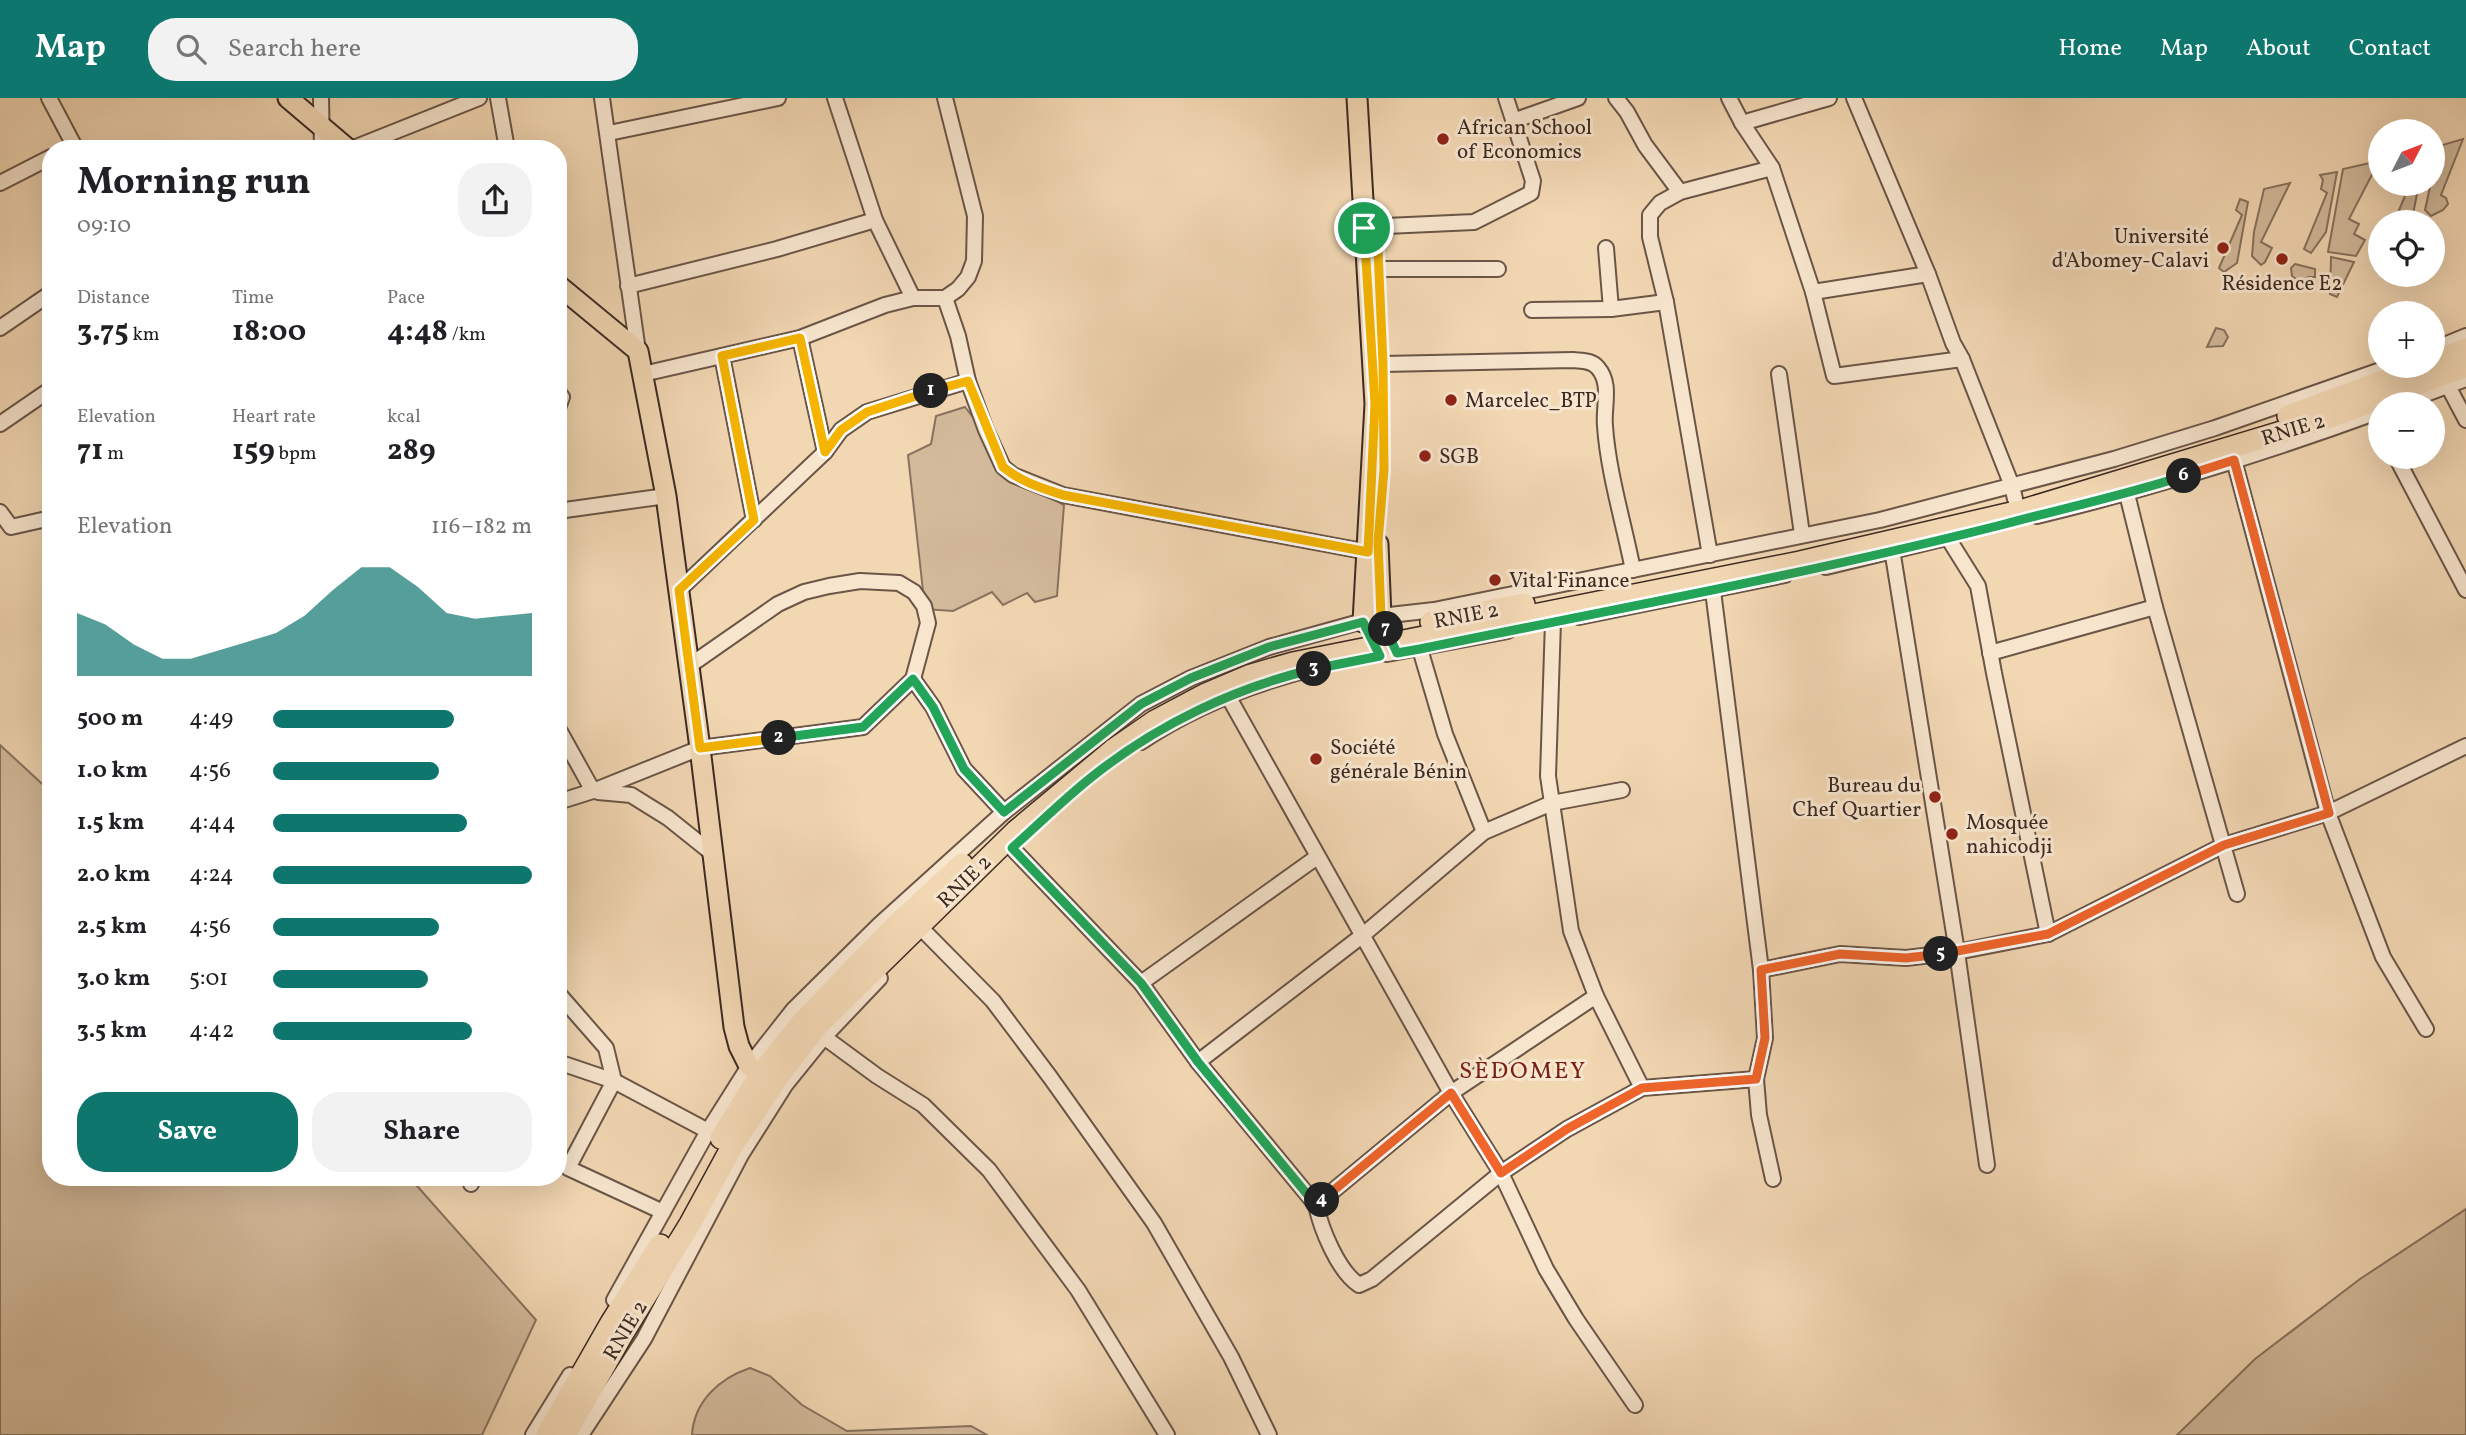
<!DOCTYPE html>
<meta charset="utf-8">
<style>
body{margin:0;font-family:Vollkorn,serif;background:#f2f2f2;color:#202124;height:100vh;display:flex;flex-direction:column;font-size:26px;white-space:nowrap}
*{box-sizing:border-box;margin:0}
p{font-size:23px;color:#757577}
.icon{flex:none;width:38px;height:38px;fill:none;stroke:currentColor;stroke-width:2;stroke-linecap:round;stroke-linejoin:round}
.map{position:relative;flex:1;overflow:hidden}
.side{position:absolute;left:42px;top:42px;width:525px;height:1046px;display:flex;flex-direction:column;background:#fff;border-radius:28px;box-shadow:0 7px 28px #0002}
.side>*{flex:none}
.needle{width:46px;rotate:48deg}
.controls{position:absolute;left:2368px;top:21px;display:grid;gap:14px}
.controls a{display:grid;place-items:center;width:77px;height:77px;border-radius:50%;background:#fff;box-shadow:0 7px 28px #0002;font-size:35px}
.pin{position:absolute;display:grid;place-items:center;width:60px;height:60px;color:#fff;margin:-30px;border:4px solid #fff;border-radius:50%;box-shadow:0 2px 7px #0007}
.km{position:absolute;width:35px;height:35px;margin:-18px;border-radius:50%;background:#222;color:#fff;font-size:19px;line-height:35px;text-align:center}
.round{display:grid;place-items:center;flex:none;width:74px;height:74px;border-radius:28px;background:#f2f2f2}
.head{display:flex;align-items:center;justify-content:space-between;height:119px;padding:0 35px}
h1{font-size:38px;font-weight:700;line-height:52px}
.metrics{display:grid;grid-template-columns:repeat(3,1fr);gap:10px;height:119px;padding:7px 35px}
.metrics div{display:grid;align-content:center}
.metrics b{font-size:30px;font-weight:700}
.metrics small{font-size:19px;font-weight:400}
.metrics p{font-size:19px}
.chart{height:196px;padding:14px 35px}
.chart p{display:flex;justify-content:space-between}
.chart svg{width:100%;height:126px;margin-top:7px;fill:#0f766e;opacity:.7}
.primary-button{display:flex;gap:14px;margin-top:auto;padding:14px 35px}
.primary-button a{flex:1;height:80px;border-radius:28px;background:#0f766e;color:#fff;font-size:28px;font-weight:700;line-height:80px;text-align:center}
.primary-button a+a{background:#f2f2f2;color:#202124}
ul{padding:0 35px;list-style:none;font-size:23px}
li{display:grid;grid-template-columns:112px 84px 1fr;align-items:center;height:52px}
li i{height:18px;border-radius:9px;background:#0f766e}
header{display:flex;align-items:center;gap:42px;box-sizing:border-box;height:98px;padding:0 35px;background:#0f766e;color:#fff}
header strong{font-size:33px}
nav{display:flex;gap:38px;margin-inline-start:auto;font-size:24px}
.search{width:490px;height:63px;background:#f2f2f2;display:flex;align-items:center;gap:18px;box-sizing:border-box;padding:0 24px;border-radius:28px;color:#757577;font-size:26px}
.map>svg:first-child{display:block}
.green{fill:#d3ba9b;stroke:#88725f;stroke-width:2}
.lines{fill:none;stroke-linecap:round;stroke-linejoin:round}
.minor-casing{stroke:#6a5547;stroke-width:18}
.major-casing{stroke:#3c2a23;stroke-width:23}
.highway-casing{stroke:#3c2a23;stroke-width:24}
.minor{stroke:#f7e5ce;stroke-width:14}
.major{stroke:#f2d7b3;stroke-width:19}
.highway{stroke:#f2d7b3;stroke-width:21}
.split-1-casing{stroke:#fff;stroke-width:14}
.split-2-casing{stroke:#fff;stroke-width:14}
.split-3-casing{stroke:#fff;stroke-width:14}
.split-4-casing{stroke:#fff;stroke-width:14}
.split-5-casing{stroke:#fff;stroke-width:14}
.split-6-casing{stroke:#fff;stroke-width:14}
.split-7-casing{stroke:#fff;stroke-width:14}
.split-8-casing{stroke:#fff;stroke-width:14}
.split-1{stroke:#f5b400;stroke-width:9}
.split-2{stroke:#f5b400;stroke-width:9}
.split-3{stroke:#22a559;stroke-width:9}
.split-4{stroke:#22a559;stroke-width:9}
.split-5{stroke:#f0652b;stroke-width:9}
.split-6{stroke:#f0652b;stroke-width:9}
.split-7{stroke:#22a559;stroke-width:9}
.split-8{stroke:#f5b400;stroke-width:9}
.poi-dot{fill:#8f2418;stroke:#f7e5ce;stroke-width:2.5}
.labels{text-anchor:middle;stroke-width:6;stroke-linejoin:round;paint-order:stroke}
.poi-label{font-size:21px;fill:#3c2a23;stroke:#f7e5ce;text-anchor:start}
.street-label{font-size:21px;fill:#3c2a23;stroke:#f7e5ce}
.quarter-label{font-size:24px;letter-spacing:2px;fill:#7a1f14;stroke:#f7e5ce}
</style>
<header>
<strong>Map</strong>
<div class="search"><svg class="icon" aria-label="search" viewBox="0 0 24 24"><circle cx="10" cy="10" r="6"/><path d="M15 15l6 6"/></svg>Search here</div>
<nav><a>Home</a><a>Map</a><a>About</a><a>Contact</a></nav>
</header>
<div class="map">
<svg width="2466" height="1337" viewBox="0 0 2466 1337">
<rect width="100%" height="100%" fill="#f2d7b3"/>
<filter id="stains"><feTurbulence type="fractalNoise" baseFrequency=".00286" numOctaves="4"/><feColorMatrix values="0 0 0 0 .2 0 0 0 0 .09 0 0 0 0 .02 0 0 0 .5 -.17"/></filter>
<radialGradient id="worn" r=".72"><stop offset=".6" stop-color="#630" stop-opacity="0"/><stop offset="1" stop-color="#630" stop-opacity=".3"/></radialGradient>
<!-- green -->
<g class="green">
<polygon points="2463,41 2441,97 2446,100 2448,106 2443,112 2431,118 2425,112 2439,48"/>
<polygon points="2379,63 2349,121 2359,126 2354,136 2365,142 2356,158 2328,154 2343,71"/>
<polygon points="2337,74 2326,134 2311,155 2304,151 2327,95 2321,91 2323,82 2320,77"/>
<polygon points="2290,85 2261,144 2272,150 2265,164 2261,167 2252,158 2254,134 2264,91"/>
<polygon points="2410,86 2419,86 2413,116 2406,124 2394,124"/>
<polygon points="2240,101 2248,104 2237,165 2224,174 2219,170 2242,117 2236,112"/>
<polygon points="2331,159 2354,164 2337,199 2330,196"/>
<polygon points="2295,166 2315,171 2315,179 2308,179 2303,186 2292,178 2291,170"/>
<polygon points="2216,230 2224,232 2228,239 2223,248 2207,249"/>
<polygon points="965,309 982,331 1002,373 1064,407 1057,498 1035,504 1027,495 1003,507 992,494 953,513 925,511 908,357 931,346 936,318"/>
<polygon points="0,647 51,694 51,1080 410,1080 536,1222 482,1337 0,1337"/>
<polygon points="2466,1111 2466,1337 2177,1337 2255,1261 2360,1181"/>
<path d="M750 1270 770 1278 802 1307 847 1333 971 1328 987 1337H692C694 1303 720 1280 750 1270Z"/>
</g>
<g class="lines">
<defs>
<g id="minor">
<polyline points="49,0 76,51"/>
<polyline points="321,0 322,51"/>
<polyline points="498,0 507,51"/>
<polyline points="602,0 638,253"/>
<polyline points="835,0 875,122 913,200"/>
<polyline points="1616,0 1627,14 1645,47 1680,94"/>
<polyline points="1729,0 1742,25 1772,70 1813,194 1834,278 1962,261"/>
<polyline points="1854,0 1928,176 1953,245 1962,261 2012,388 2015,401"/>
<polyline points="1513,23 1578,0"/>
<polyline points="1742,25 1829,0"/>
<polyline points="609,35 778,0"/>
<polyline points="351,51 479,0"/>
<polyline points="0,85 51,59"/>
<polyline points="1364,129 1474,124 1531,95 1533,83 1506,0"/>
<polyline points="1606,150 1611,211 1666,204"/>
<polyline points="1379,171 1498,171"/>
<polyline points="628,188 777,151 875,122"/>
<polyline points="1813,194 1928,176"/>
<polyline points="945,200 958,238 968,283 986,332 1003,369 1013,377 1063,397 1368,454"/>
<polyline points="1532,212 1611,211"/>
<polyline points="0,230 51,195"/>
<polyline points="800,240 825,354"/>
<polyline points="2432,252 2466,238"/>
<polyline points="722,258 754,422"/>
<path d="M1383 266 1573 262C1582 263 1592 262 1598 270 1612 286 1603 309 1605 328 1608 374 1624 426 1633 472"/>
<polyline points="643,276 800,240 885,207 913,200 945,200 958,191 968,179 974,163 975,118 945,0"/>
<polyline points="1779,276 1802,436"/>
<polyline points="2448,288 2466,322"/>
<polyline points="558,294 562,299 558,310"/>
<polyline points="2399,306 2466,281"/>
<polyline points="0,326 51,291"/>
<polyline points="2396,359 2466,492"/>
<polyline points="2234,362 2328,715 2383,859 2426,931"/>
<polyline points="2127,396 2155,509 2237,796"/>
<polyline points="558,413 666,398"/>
<polyline points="0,414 11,429 51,420"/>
<path d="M2037 418C2153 390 2268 354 2380 313"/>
<polyline points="1948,440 1978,488 1994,575 2048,836"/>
<polyline points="1891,445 1957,854 1987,1067"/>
<polyline points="1710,457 1666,204 1650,139 1650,117 1660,105 1680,94 1772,70"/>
<polyline points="1826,469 1942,441"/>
<polyline points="679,492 825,354 841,332 867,314 968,283"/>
<polyline points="1713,493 1761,872 1765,940 1756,981 1759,1017 1773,1081"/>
<polyline points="1381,518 1395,552"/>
<polyline points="1579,519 1785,477"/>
<polyline points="1553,523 1548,678 1571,833 1596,898 1642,990"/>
<polyline points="1420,551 1445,636 1484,734"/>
<polyline points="1990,555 2155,509"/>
<polyline points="1387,556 1508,533"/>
<polyline points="913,581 933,609 964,671 1004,714"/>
<polyline points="1228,598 1451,995 1501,1075 1546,1171 1576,1221 1635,1307"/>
<polyline points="558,630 593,693"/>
<path d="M1141 644C1193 609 1255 585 1315 570"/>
<polyline points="598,694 631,697 668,720 713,756"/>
<polyline points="558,704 593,693 700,650 863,629 913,581 928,525 924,508 914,494 899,485 860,483 829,488 804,494 778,506 689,568"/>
<path d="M1012 750 1141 885 1198 964 1316 1107C1321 1131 1338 1173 1359 1187L1372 1181 1501 1075 1567 1031 1642 990 1756 981"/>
<polyline points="924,833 993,903 1050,979 1154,1125 1231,1259 1269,1337"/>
<polyline points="1761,872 1840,856 1906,860 1957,854 2048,836 2224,747 2328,715 2466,648"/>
<polyline points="1141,885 1317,759"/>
<polyline points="558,895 606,950 614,983 568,1070 663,1114"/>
<polyline points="824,939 877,978 923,1007 989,1072 1078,1192 1167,1337"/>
<polyline points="558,964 614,983 708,1033"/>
<polyline points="1198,964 1363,837 1484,734 1552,705 1622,692"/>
<polyline points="471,1086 473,1080"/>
<polyline points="1316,1107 1451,995 1596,898"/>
<polyline points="614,1202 708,1033 749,968 793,912 879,827 1004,714 1141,606 1191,580 1269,549 1381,518 1434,512 1880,422 2114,361 2215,330 2392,268"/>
<polyline points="533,1337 570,1277"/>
<polyline points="581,1337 644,1241 741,1057 786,986 824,939 880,880"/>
</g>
<g id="major">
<polyline points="288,0 348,51"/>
<polyline points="1357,0 1375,306 1363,524"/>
<polyline points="558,187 638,253 666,398 700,650 734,929 739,948 749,968"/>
<polyline points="1378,446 1381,518"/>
</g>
<g id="highway">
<polyline points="2432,265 2466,251"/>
<polyline points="2288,318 2424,268"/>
<polyline points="1431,524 1524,506"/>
<polyline points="721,1040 761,975 805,921 892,831 962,766"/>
<polyline points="547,1337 611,1225 660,1147"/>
<polyline points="565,1337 623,1235 690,1126 733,1047 776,982 818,927 1016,733 1113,652 1155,623 1204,597 1251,577 1293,565 1800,464 2020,413 2331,319 2466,268"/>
</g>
</defs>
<!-- minor casing -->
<use href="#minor" class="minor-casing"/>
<!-- major casing -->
<use href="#major" class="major-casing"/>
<!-- highway casing -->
<use href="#highway" class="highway-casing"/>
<!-- minor -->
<use href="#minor" class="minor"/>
<!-- major -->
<use href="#major" class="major"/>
<!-- highway -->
<use href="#highway" class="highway"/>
</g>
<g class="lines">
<defs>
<path id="split-1" d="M931 293 968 283 1003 369C1021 384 1042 390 1063 397L1368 454 1375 306 1364 130"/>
<polyline id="split-2" points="779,640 700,650 679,492 754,422 722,258 800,240 825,354 841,332 867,314 931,293"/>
<polyline id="split-3" points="779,640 863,629 913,581 933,609 964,671 1004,714 1141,606 1191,580 1269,549 1363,524 1380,558 1314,571"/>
<path id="split-4" d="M1314 571C1234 590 1157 627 1093 678 1065 700 1039 726 1012 750L1141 885 1198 964 1316 1107 1322 1102"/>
<polyline id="split-5" points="1322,1102 1451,995 1501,1075 1567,1031 1642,990 1756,981 1765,940 1761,872 1840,856 1906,860 1941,856"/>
<polyline id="split-6" points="1941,856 2048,836 2224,747 2329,715 2234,362 2184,378"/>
<path id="split-7" d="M1386 531 1397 555 1420 551C1616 511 1812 475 2005 426 2065 410 2125 397 2184 378"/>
<polyline id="split-8" points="1364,130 1377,129 1383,266 1384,372 1378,444 1381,518 1386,531"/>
</defs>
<!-- split-1 casing -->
<use href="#split-1" class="split-1-casing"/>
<!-- split-2 casing -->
<use href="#split-2" class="split-2-casing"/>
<!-- split-3 casing -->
<use href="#split-3" class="split-3-casing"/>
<!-- split-4 casing -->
<use href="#split-4" class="split-4-casing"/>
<!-- split-5 casing -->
<use href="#split-5" class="split-5-casing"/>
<!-- split-6 casing -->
<use href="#split-6" class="split-6-casing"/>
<!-- split-7 casing -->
<use href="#split-7" class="split-7-casing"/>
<!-- split-8 casing -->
<use href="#split-8" class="split-8-casing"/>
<!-- split-1 -->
<use href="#split-1" class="split-1"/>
<!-- split-2 -->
<use href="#split-2" class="split-2"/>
<!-- split-3 -->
<use href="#split-3" class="split-3"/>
<!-- split-4 -->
<use href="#split-4" class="split-4"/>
<!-- split-5 -->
<use href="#split-5" class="split-5"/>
<!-- split-6 -->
<use href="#split-6" class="split-6"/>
<!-- split-7 -->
<use href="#split-7" class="split-7"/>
<!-- split-8 -->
<use href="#split-8" class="split-8"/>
</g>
<!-- markers -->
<g class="poi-dot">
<circle cx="1443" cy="41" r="7"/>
<circle cx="2223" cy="150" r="7"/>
<circle cx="2282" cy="161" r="7"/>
<circle cx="1451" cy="302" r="7"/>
<circle cx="1425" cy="358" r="7"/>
<circle cx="1495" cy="482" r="7"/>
<circle cx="1316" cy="661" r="7"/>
<circle cx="1935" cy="699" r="7"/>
<circle cx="1952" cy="736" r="7"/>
</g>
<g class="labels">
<!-- poi labels -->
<g class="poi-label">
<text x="1457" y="36">African School<tspan x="1457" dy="24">of Economics</tspan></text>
<text x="2209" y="145" text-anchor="end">Université<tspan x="2209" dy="24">d'Abomey-Calavi</tspan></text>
<text x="2282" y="192" text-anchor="middle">Résidence E2</text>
<text x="1465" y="309">Marcelec_BTP</text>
<text x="1439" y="365">SGB</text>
<text x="1509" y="489">Vital Finance</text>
<text x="1330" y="656">Société<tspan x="1330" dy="24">générale Bénin</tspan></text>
<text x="1921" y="694" text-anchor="end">Bureau du<tspan x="1921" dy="24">Chef Quartier</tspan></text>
<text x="1966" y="731">Mosquée<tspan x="1966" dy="24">nahicodji</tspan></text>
</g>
<!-- street labels -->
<g class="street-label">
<text transform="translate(2293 331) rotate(-17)" y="7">RNIE 2</text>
<text transform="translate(1466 517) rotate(-11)" y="7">RNIE 2</text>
<text transform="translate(964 783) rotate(-44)" y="7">RNIE 2</text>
<text transform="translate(625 1232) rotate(-59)" y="7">RNIE 2</text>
</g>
<!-- quarter labels -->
<g class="quarter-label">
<text x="1523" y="980">SÈDOMEY</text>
</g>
</g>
<rect width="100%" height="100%" filter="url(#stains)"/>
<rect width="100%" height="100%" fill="url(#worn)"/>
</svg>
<div class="controls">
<a><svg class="needle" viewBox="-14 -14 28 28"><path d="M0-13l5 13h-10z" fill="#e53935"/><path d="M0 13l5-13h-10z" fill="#757577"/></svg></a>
<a><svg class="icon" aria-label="locate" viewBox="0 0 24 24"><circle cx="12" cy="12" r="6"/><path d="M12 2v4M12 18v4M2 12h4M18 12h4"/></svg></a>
<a>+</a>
<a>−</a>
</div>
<div class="pin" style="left:1364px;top:130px;background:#1e9e55"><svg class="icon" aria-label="arrive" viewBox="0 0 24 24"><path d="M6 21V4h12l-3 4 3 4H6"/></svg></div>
<b class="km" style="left:931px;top:293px">1</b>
<b class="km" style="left:779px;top:640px">2</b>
<b class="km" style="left:1314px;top:571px">3</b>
<b class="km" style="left:1322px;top:1102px">4</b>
<b class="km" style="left:1941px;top:856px">5</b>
<b class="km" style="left:2184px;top:378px">6</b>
<b class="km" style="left:1386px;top:531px">7</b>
<section class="side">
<div class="head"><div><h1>Morning run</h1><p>09:10</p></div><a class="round"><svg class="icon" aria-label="share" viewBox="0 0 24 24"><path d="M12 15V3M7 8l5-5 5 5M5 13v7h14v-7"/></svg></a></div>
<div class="metrics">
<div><p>Distance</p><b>3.75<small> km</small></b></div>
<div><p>Time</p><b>18:00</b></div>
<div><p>Pace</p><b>4:48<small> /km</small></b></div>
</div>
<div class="metrics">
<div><p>Elevation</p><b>71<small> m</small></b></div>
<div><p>Heart rate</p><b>159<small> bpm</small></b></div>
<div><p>kcal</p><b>289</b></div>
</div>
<div class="chart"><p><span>Elevation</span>116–182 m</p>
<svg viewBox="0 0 160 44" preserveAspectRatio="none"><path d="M0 44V22L10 26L20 33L30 38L40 38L50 35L60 32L70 29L80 23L90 14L100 6L110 6L120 13L130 22L140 24L150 23L160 22V44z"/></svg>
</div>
<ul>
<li><b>500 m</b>4:49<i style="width:70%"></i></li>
<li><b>1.0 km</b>4:56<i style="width:64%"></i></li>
<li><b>1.5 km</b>4:44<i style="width:75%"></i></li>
<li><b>2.0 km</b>4:24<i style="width:100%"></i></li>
<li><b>2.5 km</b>4:56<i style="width:64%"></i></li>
<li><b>3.0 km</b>5:01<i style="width:60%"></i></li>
<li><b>3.5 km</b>4:42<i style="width:77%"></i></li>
</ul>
<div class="primary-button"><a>Save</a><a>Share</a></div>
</section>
</div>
